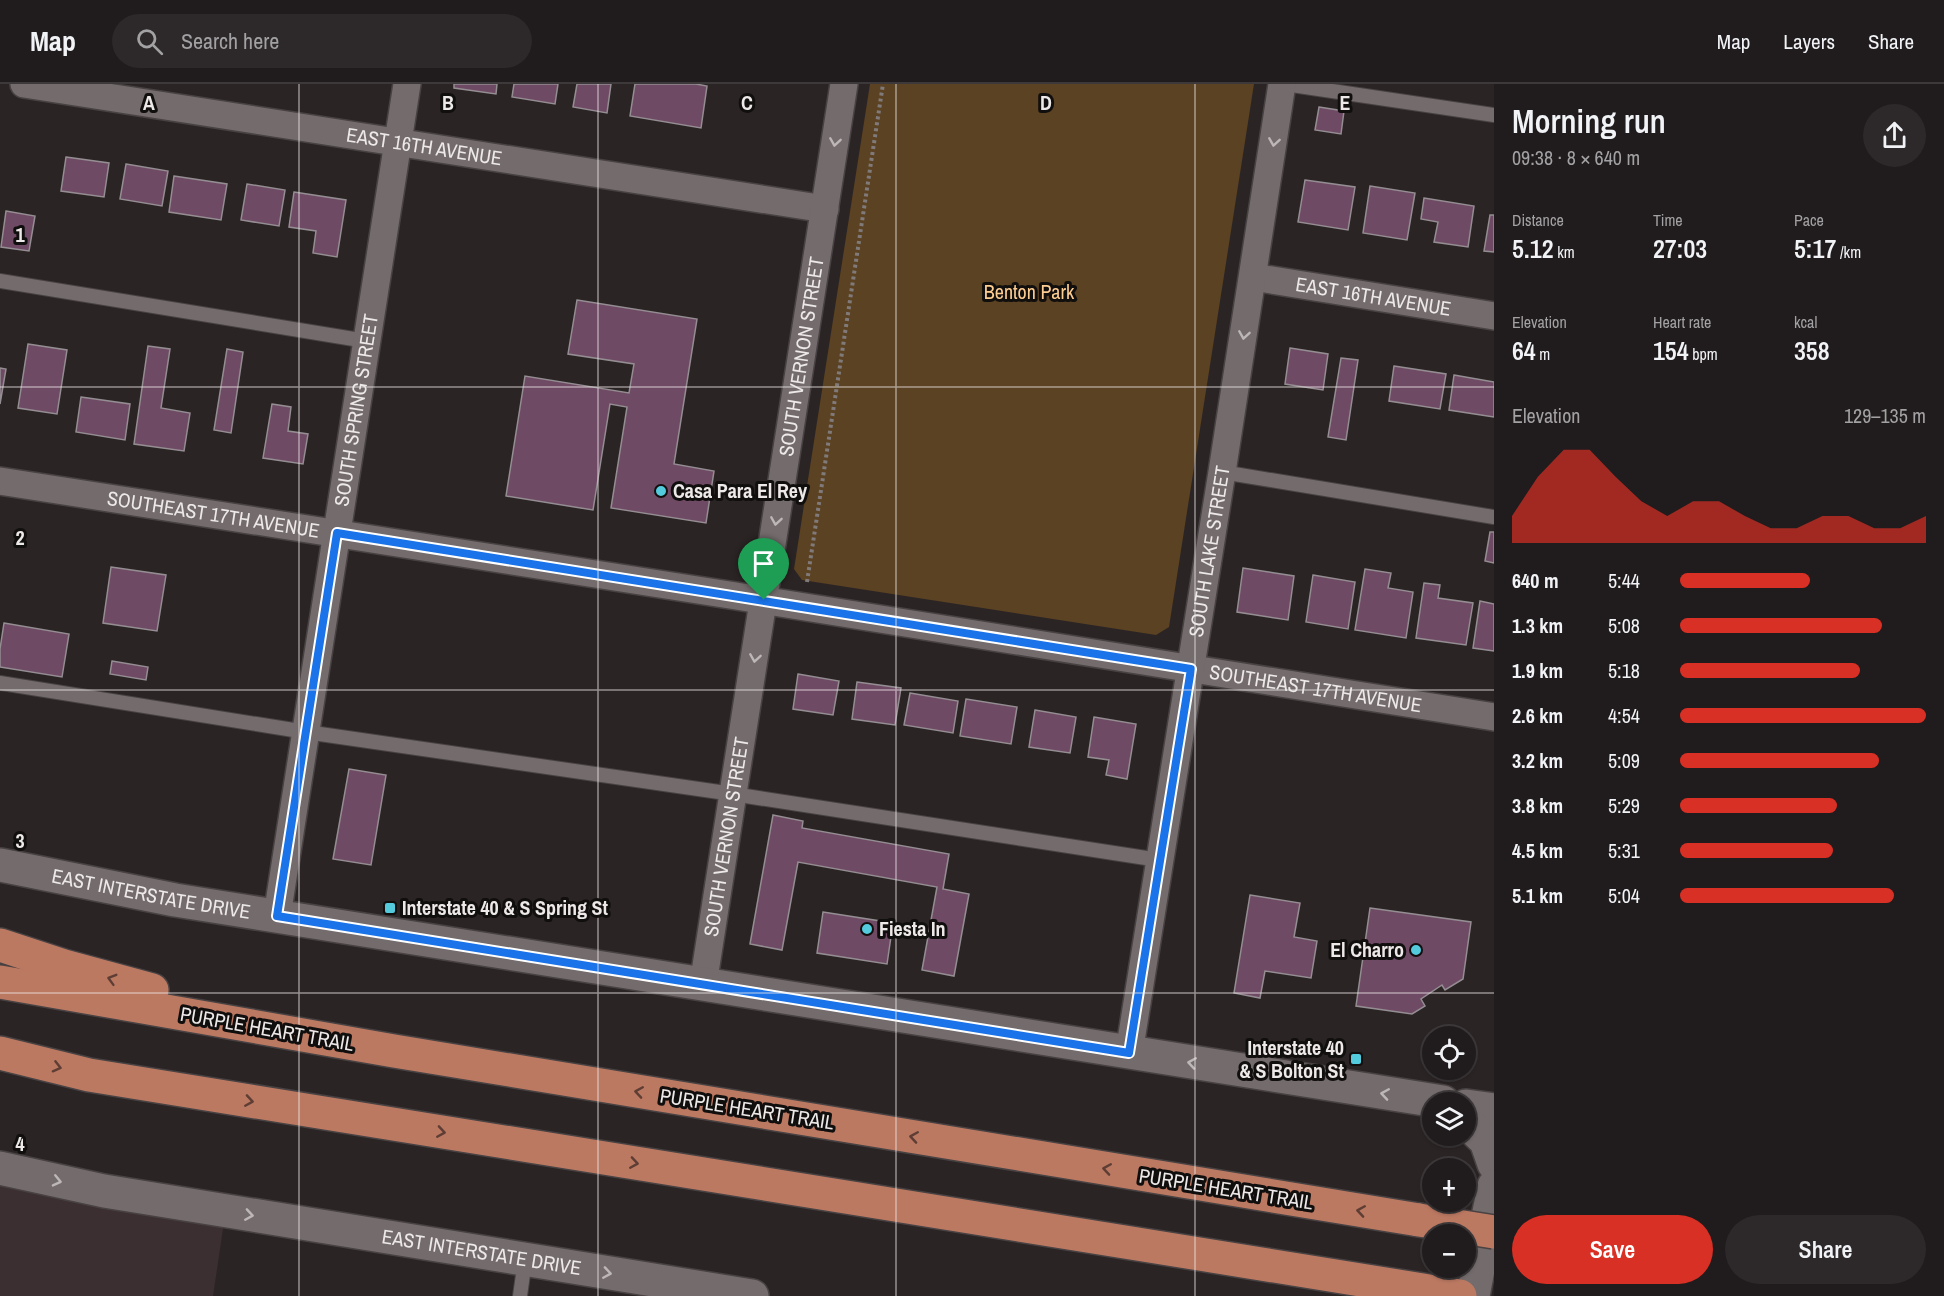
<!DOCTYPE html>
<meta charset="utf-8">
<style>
body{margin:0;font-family:"Archivo Narrow",sans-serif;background:#2d2829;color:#f1f3f6;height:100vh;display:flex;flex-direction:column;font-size:22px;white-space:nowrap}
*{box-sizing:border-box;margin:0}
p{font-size:20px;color:#a2a1a3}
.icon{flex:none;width:33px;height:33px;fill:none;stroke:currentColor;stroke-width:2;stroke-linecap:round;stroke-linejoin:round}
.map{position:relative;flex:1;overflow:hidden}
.panel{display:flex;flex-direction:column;background:#201b1c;width:450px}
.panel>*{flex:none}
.fabs{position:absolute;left:1422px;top:942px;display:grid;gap:12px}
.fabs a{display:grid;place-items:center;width:54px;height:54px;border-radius:50%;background:#201b1c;box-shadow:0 2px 4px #0004,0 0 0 2px #3d393b;font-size:30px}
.pin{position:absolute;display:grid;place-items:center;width:51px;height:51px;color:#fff;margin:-62px -26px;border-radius:50% 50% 50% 0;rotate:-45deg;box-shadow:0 0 6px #0007}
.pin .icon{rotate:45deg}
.round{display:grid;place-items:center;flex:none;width:63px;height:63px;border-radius:32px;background:#2d2829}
.summary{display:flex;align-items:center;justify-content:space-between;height:102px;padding:0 18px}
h1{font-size:33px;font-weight:600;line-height:45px}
.figures{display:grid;grid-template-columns:repeat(3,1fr);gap:9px;height:102px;padding:6px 18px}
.figures div{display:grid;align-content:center}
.figures b{font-size:26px;font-weight:600}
.figures small{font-size:16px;font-weight:400}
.figures p{font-size:16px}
.chart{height:168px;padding:12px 18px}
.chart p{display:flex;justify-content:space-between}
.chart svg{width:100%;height:108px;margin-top:6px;fill:#d93025;opacity:.7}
.cta{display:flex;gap:12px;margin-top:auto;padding:12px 18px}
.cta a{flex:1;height:69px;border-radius:36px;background:#d93025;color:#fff;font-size:24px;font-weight:600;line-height:69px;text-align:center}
.cta a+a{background:#2d2829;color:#f1f3f6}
ul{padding:0 18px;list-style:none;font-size:20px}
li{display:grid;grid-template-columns:96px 72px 1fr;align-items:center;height:45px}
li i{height:15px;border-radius:8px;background:#d93025}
header{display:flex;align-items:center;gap:36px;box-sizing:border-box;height:84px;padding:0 30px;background:#201b1c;border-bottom:2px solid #3d393b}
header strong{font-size:28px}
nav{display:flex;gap:33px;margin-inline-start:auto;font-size:21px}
.search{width:420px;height:54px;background:#2d2829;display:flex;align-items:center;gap:15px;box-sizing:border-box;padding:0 21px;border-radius:33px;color:#a2a1a3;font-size:22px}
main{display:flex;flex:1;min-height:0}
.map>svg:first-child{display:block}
.built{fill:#3c2f31}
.green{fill:#5b4222}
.building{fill:#6f4a65;stroke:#948d91;stroke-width:1.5}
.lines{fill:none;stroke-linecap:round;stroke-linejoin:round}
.service-casing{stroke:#484243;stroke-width:16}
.minor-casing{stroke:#484243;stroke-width:30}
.secondary-casing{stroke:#484243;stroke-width:36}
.motorway-casing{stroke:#484243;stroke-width:36}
.path{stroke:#807a7a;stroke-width:4;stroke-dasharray:3 3;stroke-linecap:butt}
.service{stroke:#736b6c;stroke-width:14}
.minor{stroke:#736b6c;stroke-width:27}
.secondary{stroke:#736b6c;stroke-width:33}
.motorway{stroke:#bc7962;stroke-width:33}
.motorway-bridge-casing{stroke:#484243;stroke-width:36;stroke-linecap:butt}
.motorway-bridge{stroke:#bc7962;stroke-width:33}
.oneway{stroke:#bdb7b7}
.oneway2{stroke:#5e3e34}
.route-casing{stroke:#fff;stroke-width:12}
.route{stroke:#1a73e8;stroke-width:8}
.grid{fill:none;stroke:#eee9e9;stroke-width:1.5;stroke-opacity:0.55}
.poi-dot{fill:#54cadd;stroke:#110e0e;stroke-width:2}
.labels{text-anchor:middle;stroke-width:6;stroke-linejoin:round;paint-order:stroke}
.street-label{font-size:20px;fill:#eee9e9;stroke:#110e0e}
.park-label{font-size:20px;fill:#fdcc91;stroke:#110e0e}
.poi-label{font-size:20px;font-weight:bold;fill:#eee9e9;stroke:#110e0e;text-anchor:start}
.grid-label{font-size:20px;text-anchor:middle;font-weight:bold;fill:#eee9e9;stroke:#110e0e;stroke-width:6;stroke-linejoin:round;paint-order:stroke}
</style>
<header>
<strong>Map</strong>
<div class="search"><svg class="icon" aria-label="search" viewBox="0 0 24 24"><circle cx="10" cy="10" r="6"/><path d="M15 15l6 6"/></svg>Search here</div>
<nav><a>Map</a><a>Layers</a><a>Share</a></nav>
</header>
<main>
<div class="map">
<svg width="1494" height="1212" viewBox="0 0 1494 1212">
<rect width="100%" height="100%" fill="#2b2425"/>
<!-- built -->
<polygon class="built" points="0,1099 224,1138 213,1212 0,1212"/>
<!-- green -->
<polygon class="green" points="870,0 1254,0 1169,543 1156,551 802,496 794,485"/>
<!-- building -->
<g class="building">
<polygon points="454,0 497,0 496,10 454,4"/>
<polygon points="514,0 558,0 555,20 512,13"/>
<polygon points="577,0 611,0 607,29 573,23"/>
<polygon points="635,0 696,0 707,2 701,44 630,32"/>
<polygon points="1319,23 1344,27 1341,50 1315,46"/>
<polygon points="66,73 109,79 104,113 61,107"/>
<polygon points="126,80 168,87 162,122 120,115"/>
<polygon points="174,92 227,100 221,136 169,128"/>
<polygon points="1305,96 1355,103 1348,146 1298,138"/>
<polygon points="247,100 285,106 279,142 241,136"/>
<polygon points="1370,102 1415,109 1407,156 1363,149"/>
<polygon points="294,108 346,116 337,173 313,169 316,147 289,143"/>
<polygon points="1424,114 1474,122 1468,163 1434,158 1438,138 1421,135"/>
<polygon points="6,127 35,132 29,167 1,163"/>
<polygon points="1490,131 1494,131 1494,168 1484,167"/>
<polygon points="577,216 697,235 674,380 714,387 706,439 611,424 627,323 610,320 593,426 506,412 525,292 629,309 634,280 568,270"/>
<polygon points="28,260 67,266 57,330 18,324"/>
<polygon points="148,262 170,265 161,324 190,329 184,367 134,360"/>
<polygon points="1290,264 1328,270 1323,306 1285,300"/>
<polygon points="227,265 243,268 231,349 214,346"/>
<polygon points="1341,274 1358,276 1346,356 1328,353"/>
<polygon points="1394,282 1446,290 1440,325 1389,317"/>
<polygon points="0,284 6,285 0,320"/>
<polygon points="1454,291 1494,298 1494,333 1449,326"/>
<polygon points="81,313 130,320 125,356 76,348"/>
<polygon points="272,320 291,323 288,347 308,350 303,380 263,374"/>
<polygon points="1490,448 1494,448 1494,479 1485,477"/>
<polygon points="111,483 166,491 157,547 103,539"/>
<polygon points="1243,484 1294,492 1288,536 1237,528"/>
<polygon points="1365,485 1391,489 1388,504 1413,508 1406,554 1355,546"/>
<polygon points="1313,491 1355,498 1348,545 1306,538"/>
<polygon points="1424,499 1440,501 1438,514 1473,519 1466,561 1416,554"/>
<polygon points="1480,517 1494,520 1494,567 1473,564"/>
<polygon points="4,539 69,550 62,593 0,583 0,565"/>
<polygon points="112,577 148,583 146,596 110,590"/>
<polygon points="798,590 839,597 833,631 793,625"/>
<polygon points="857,598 901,604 895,641 852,635"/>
<polygon points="910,609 958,617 953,649 904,641"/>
<polygon points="966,615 1017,623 1011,660 960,652"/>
<polygon points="1035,626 1076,633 1070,669 1029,663"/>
<polygon points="1094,633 1136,640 1127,695 1106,691 1109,676 1088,673"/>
<polygon points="349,685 386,691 371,781 333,775"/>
<polygon points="773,731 803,737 802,744 949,770 943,805 969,810 954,892 922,886 937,803 798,778 782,866 750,860"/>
<polygon points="1250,811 1300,819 1294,853 1317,857 1311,894 1265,887 1260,914 1234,909"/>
<polygon points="1370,824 1471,838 1463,895 1445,906 1442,901 1421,915 1425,922 1412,930 1356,922"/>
<polygon points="823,828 893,839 887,880 817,869"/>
</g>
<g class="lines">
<defs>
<g id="service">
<polyline points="1285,0 1494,31"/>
<polyline points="0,197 366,257"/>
<polyline points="1222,388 1494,433"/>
<polyline points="0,599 306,648 733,710 1159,776"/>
<polyline points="520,1212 525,1176"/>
</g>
<g id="minor">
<path id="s1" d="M24 0 825 125"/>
<path id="s2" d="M1253 193 1494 232"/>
<path id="s3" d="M0 397 736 512 1494 633"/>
<path id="s4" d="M277 832 407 0"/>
<path id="s5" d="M703 901 844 0"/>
<path id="s6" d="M1129 969 1222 388 1282 0"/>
</g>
<g id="secondary">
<path id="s7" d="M0 781 175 816 1443 1018"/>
<polyline points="1466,1022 1494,1026"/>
<polyline points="1466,1038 1486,1057 1494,1080"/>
<path id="s8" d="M0 1084 104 1107 752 1212"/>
<polyline points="1473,1212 1494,1102"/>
</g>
<g id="motorway">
<polyline points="0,861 64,882 152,906"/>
<polyline points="0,898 394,967 1419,1136"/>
<polyline points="0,969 89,991 1460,1212"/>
</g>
</defs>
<!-- service casing -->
<use href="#service" class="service-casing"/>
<!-- minor casing -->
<use href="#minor" class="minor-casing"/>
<!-- secondary casing -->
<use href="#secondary" class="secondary-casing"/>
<!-- motorway casing -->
<use href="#motorway" class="motorway-casing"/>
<!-- path -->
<polyline class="path" points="807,498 883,0"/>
<!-- service -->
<use href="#service" class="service"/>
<!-- minor -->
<use href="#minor" class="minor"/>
<!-- secondary -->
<use href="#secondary" class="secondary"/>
<!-- motorway -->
<use href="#motorway" class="motorway"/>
<defs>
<polyline id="motorway-bridge" points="1419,1136 1494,1148"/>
</defs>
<!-- motorway-bridge casing -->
<use href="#motorway-bridge" class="motorway-bridge-casing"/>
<!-- motorway-bridge -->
<use href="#motorway-bridge" class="motorway-bridge"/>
</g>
<!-- one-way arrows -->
<defs><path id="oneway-chevron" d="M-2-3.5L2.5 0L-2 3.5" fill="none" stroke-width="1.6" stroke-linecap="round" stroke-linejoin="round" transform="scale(1.5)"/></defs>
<g class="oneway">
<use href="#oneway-chevron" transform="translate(835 58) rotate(99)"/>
<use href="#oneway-chevron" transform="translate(1274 58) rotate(99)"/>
<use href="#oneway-chevron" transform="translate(1244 251) rotate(99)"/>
<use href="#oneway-chevron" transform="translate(776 437) rotate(99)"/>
<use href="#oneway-chevron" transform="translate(755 574) rotate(99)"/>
<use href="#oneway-chevron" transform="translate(1192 979) rotate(-171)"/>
<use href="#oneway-chevron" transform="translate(1385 1010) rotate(-171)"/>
<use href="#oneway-chevron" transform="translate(57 1097) rotate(13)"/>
<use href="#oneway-chevron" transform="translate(249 1131) rotate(9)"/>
<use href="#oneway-chevron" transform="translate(607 1189) rotate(9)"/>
</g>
<g class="oneway2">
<use href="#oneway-chevron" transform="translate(112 895) rotate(-164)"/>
<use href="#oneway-chevron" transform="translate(57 983) rotate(14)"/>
<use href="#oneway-chevron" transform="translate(639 1008) rotate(-171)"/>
<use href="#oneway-chevron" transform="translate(249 1017) rotate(9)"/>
<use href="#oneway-chevron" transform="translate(441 1048) rotate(9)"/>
<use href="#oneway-chevron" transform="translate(914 1053) rotate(-171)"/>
<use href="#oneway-chevron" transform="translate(634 1079) rotate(9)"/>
<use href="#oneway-chevron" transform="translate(1107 1085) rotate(-171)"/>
<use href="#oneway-chevron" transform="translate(1361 1127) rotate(-171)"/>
</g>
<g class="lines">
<defs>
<polygon id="route" points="337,449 1191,585 1129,969 277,832"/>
</defs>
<!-- route casing -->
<use href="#route" class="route-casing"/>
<!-- route -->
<use href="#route" class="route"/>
</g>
<!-- grid -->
<path class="grid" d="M299 0V1212M598 0V1212M896 0V1212M1195 0V1212M0 303H1494M0 606H1494M0 909H1494"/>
<!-- markers -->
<g class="poi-dot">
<circle cx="661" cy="407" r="6"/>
<rect x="384" y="818" width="12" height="12" rx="3"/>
<circle cx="867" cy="845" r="6"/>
<circle cx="1416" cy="866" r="6"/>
<rect x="1350" y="969" width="12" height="12" rx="3"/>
</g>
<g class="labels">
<!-- street labels -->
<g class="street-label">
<text dy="7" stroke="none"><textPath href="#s1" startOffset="405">EAST 16TH AVENUE</textPath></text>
<text dy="7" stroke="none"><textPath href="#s2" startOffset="122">EAST 16TH AVENUE</textPath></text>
<text dy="7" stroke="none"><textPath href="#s5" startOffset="636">SOUTH VERNON STREET</textPath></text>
<text dy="7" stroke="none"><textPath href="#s4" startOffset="512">SOUTH SPRING STREET</textPath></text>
<text dy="7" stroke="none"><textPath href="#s3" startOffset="216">SOUTHEAST 17TH AVENUE</textPath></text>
<text dy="7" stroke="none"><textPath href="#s6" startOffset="508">SOUTH LAKE STREET</textPath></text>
<text dy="7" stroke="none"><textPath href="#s3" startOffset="1332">SOUTHEAST 17TH AVENUE</textPath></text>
<text dy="7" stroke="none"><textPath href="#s5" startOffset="150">SOUTH VERNON STREET</textPath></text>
<text dy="7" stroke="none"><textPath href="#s7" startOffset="154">EAST INTERSTATE DRIVE</textPath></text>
<text transform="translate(267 945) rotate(10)" y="7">PURPLE HEART TRAIL</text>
<text transform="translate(747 1025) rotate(9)" y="7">PURPLE HEART TRAIL</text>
<text transform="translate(1226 1105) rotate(9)" y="7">PURPLE HEART TRAIL</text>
<text dy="7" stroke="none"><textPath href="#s8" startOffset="489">EAST INTERSTATE DRIVE</textPath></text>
</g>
<!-- park labels -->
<g class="park-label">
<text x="1029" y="215">Benton Park</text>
</g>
<!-- poi labels -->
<g class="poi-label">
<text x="673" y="414">Casa Para El Rey</text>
<text x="402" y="831">Interstate 40 &amp; S Spring St</text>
<text x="879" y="852">Fiesta In</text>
<text x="1404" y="873" text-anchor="end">El Charro</text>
<text x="1344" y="971" text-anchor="end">Interstate 40<tspan x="1344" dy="23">&amp; S Bolton St</tspan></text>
</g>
</g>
<g class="grid-label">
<text x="149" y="26">A</text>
<text x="448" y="26">B</text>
<text x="747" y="26">C</text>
<text x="1046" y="26">D</text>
<text x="1345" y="26">E</text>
<text x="20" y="158">1</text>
<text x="20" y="461">2</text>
<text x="20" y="764">3</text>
<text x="20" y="1067">4</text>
</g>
</svg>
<div class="fabs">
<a><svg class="icon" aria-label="locate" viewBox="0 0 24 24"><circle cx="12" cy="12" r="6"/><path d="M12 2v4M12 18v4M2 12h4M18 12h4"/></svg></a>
<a><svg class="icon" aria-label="layers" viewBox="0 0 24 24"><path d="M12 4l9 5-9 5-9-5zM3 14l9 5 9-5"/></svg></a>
<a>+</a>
<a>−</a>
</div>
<div class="pin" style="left:764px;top:516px;background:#1e9e55"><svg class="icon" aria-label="arrive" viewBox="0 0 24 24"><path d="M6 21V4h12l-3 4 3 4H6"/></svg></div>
</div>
<section class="panel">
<div class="summary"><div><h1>Morning run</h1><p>09:38 · 8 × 640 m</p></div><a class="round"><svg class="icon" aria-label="share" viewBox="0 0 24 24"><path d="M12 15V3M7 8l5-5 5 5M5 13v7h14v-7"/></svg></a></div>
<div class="figures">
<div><p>Distance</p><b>5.12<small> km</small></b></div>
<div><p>Time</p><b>27:03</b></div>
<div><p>Pace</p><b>5:17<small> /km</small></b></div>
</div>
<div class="figures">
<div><p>Elevation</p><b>64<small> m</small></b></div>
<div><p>Heart rate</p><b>154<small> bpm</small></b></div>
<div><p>kcal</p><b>358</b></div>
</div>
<div class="chart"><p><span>Elevation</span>129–135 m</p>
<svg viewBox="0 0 160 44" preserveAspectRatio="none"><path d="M0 44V33L10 17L20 6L30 6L40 17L50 27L60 33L70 27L80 27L90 33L100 38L110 38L120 33L130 33L140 38L150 38L160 33V44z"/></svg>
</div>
<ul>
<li><b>640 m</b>5:44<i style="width:53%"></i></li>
<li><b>1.3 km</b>5:08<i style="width:82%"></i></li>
<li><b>1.9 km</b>5:18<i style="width:73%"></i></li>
<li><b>2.6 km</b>4:54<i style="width:100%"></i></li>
<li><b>3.2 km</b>5:09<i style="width:81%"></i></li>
<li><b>3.8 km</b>5:29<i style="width:64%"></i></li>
<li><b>4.5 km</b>5:31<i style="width:62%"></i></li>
<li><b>5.1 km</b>5:04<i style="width:87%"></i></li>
</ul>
<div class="cta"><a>Save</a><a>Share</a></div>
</section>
</main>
